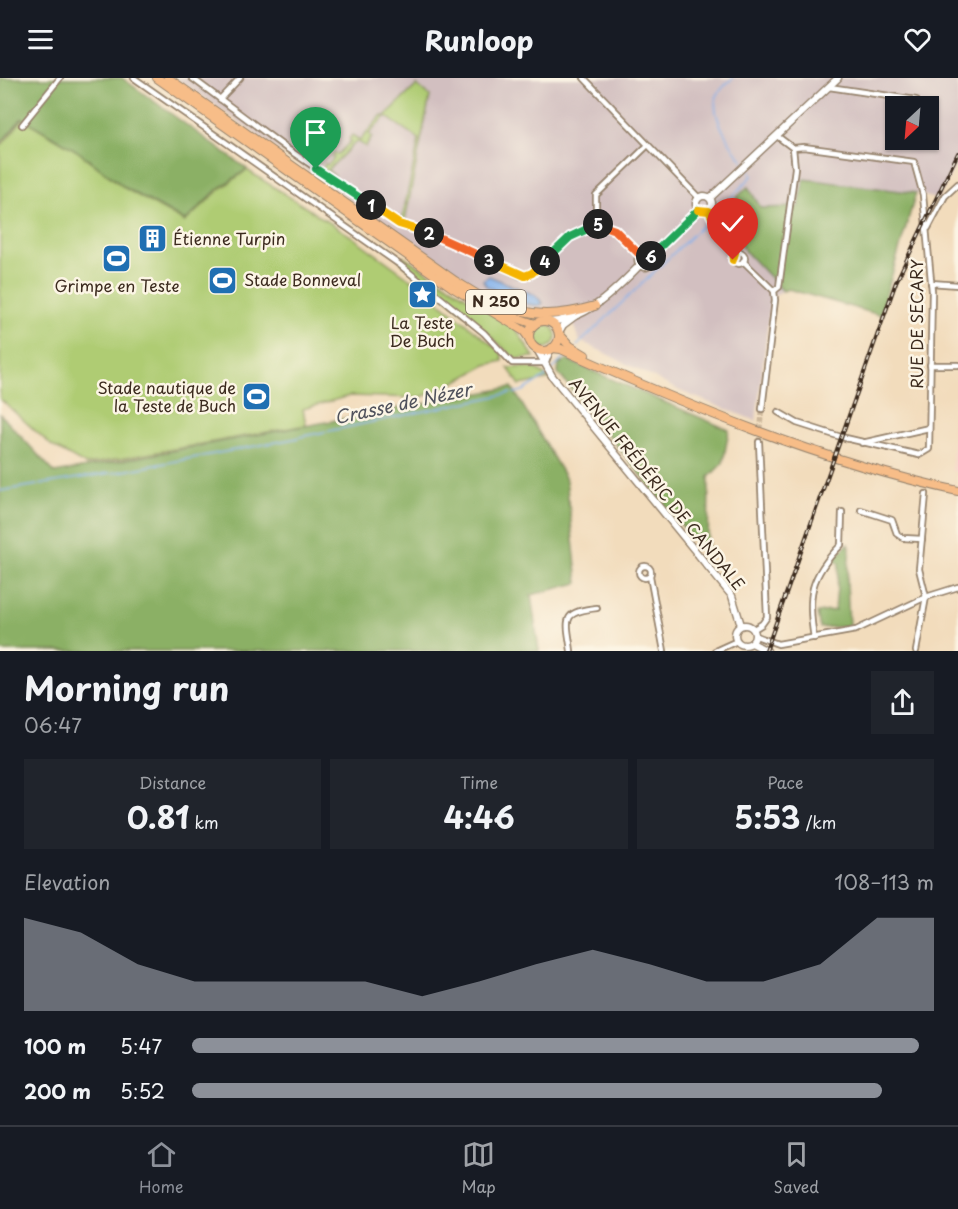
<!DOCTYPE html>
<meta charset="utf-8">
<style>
body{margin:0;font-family:"Playpen Sans",sans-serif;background:#20242c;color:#f1f3f6;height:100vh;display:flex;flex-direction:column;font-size:22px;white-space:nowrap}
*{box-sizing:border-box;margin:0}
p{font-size:20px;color:#9ea1a6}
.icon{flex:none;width:33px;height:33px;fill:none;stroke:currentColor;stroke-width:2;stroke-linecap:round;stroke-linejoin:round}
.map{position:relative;height:573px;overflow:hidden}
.side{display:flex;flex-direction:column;background:#171b24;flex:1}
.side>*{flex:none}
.needle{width:39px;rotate:206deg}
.fabs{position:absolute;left:885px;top:18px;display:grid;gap:12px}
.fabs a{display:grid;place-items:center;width:54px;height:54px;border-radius:0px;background:#171b24;box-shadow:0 2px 4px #0004;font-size:30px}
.pin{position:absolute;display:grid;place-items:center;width:51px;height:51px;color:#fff;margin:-62px -26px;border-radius:50% 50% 50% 0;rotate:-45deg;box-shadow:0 0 6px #0007}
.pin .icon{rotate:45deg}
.km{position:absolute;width:30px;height:30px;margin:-15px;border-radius:50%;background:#222;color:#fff;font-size:16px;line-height:30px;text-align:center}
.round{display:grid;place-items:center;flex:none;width:63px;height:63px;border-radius:0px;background:#20242c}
.headline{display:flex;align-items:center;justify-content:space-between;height:102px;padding:0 24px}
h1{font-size:33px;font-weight:700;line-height:45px}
.figures{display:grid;grid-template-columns:repeat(3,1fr);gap:9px;height:102px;padding:6px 24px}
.figures div{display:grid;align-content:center;border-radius:0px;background:#20242c;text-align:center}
.figures b{font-size:30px;font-weight:700}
.figures small{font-size:16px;font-weight:400}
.figures p{font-size:16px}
.chart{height:168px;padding:12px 24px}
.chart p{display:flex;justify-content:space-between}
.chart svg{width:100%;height:108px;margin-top:6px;fill:#8c9099;opacity:.7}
ul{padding:0 24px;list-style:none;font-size:20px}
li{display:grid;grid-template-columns:96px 72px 1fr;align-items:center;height:45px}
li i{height:15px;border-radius:8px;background:#8c9099}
header{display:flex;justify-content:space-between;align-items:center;height:78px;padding:0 24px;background:#171b24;font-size:27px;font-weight:700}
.tabs{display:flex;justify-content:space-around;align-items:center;height:84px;border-top:2px solid #363941;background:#171b24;font-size:16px;color:#9ea1a6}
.tabs a{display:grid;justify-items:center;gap:3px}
.tabs .selected{color:#8c9099}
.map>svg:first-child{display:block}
.built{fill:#f7d1c8}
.industrial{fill:#d2bfc0;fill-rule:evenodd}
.green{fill:#afcc73;stroke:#757b48;stroke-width:1.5}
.forest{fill:#8bb065;stroke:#636d42;stroke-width:1.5}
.water{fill:#82b1ec;stroke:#5e6e85;stroke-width:1.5}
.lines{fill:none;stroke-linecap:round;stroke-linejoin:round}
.stream{stroke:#82b1ec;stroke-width:1.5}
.minor-tunnel{stroke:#cdb89c;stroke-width:4.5;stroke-dasharray:4.5 2;stroke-linecap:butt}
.minor-casing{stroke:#96836d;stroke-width:8}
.tertiary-casing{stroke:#96836d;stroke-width:9}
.primary-casing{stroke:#96836d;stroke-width:10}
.trunk-casing{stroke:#96836d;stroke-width:10}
.minor{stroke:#fff;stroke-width:4.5}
.tertiary{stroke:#fff;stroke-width:6}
.primary{stroke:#f7bd88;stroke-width:8}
.trunk{stroke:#f7bd88;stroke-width:8}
.rail-casing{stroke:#3b2a1e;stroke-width:4}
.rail{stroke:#fcf5e5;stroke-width:1.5;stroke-dasharray:4.5;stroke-linecap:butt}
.split-1-casing{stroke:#fff;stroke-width:12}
.split-2-casing{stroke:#fff;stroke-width:12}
.split-3-casing{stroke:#fff;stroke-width:12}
.split-4-casing{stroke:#fff;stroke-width:12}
.split-5-casing{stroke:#fff;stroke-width:12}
.split-6-casing{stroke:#fff;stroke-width:12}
.split-7-casing{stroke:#fff;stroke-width:12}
.split-8-casing{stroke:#fff;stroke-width:12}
.split-1{stroke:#22a559;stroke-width:8}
.split-2{stroke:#f5b400;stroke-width:8}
.split-3{stroke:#f0652b;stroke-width:8}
.split-4{stroke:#f5b400;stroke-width:8}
.split-5{stroke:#22a559;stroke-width:8}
.split-6{stroke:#f0652b;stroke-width:8}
.split-7{stroke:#22a559;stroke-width:8}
.split-8{stroke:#f5b400;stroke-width:8}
.labels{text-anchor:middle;stroke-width:5;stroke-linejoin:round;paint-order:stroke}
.shield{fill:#fcf5e5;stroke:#75675a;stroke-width:1.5}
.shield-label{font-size:15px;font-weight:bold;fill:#3b2a1e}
.poi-label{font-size:16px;fill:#3b2a1e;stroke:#fcf5e5;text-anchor:start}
.street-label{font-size:16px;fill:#3b2a1e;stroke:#fcf5e5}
.water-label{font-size:18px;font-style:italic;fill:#50525c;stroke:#fcf5e5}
</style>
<header><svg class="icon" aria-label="menu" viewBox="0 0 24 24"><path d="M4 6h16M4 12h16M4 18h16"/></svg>Runloop<svg class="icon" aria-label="heart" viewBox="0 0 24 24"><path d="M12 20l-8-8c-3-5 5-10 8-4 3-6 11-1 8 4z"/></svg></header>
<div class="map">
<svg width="958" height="573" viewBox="0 0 958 573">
<rect width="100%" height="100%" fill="#fcf5e5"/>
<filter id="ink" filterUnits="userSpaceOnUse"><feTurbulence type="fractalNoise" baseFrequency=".0167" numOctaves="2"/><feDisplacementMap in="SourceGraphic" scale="12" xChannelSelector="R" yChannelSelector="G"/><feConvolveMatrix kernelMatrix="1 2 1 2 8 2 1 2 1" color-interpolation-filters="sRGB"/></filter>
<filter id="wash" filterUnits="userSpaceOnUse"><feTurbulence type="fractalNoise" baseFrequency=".008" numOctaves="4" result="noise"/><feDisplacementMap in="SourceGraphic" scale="24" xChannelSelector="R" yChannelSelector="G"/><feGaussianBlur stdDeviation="1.35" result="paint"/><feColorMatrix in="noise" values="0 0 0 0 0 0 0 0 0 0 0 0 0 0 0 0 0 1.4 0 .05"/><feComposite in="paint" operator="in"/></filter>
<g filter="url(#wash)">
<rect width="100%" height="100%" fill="#f2dcbc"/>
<!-- built -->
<polygon class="built" points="956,308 958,308 958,394 952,393"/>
<!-- industrial -->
<path class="industrial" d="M176 0H958V81L938 122 916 115 805 101 799 129 761 130 719 136 745 173 783 213 771 220 756 343 680 313 579 262 568 233 521 230 485 213 355 126ZM896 28H928V62H896Z"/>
<!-- green -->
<g class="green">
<polygon points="417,7 430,18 405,142 401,145 380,130 399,142 402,141 419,61 385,38"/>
<polygon points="382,37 385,39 369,56 372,59 366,69 357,63 328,92 336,99 323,91 325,85 328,87 334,80 332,78 335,75 338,76 351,63 349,61 352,57 360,62"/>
<polygon points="23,41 77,73 126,111 185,144 218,113 247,92 351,158 420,208 501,274 503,283 486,287 448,308 419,320 349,318 303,331 306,347 86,387 52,368 0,321 0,69"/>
<polygon points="403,178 515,250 534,279 515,281 479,247 400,183"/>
<circle cx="544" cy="258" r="12"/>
<polygon points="523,289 536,291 550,301 520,307 508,290"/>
</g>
<!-- forest -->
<g class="forest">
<polygon points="0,0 122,0 247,91 217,112 185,143 126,110 76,72 22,40 0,66"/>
<polygon points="804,101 916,115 880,237 788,211 783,213 745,173 719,136 748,109 761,130 799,129"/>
<polygon points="567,282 729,352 723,385 709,399 708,480 558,295 559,286"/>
<polygon points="512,309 566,401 578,505 531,517 539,573 0,573 0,336 55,395"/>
<polygon points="848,466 850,469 847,503 849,548 820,550 817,535 835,532 839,485 833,481"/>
</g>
<!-- water -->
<polygon class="water" points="489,198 535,217 543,225 538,228 521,225 486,208 483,202"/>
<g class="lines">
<!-- stream -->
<g class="stream">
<path d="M733 0C727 5 720 11 717 18 709 37 733 71 744 84"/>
<polyline points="714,137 752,98 748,89"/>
<polyline points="577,268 710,140"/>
<polyline points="552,292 566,278"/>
<polyline points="514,315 523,313 547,298"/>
<polyline points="300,359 511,315"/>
<polyline points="113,395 298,360"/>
<polyline points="0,413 110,395"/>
</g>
</g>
</g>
<g filter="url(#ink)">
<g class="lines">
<!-- minor-tunnel -->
<polyline class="minor-tunnel" points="759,364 762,331"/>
<defs>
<g id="minor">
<polyline points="134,0 400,187 484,255 512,285 545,285"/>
<polyline points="192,0 286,70 399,146 444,160 520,198 532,195 570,159 596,146 615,152 640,177"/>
<polyline points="584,0 699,120"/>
<polyline points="829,9 916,22"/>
<polyline points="220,21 240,0"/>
<polyline points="22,47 60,0"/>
<polyline points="709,133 725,164 734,175"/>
<polyline points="596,146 596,117 648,67"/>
<polyline points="928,150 945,118 958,106"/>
<circle cx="739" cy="180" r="6"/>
<polyline points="743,183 774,213"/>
<polyline points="931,205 958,207"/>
<polyline points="930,287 958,287"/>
<polyline points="762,331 775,222 774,213 779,209 795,90 793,70 777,58"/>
<polyline points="778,334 797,345 841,359 919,377 929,371 932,213 923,117 914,84 804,69 793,70"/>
<polyline points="862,365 929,350"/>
<polyline points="861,432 892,442 897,456 903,460 922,461"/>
<circle cx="645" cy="494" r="6"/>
<polyline points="650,498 664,573"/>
<polyline points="754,551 762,546 767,539 759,364"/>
<polyline points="756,558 778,566 856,552 926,519 958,509"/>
<path d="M814 560C807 518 810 498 841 467L842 434"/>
<path d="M571 573C567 542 560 534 597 530"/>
<polyline points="715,573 737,563"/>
<polyline points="916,573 926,519 919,491 926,416"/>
</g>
<g id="tertiary">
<circle cx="704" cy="126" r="8"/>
<polyline points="710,120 838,0"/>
<circle cx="645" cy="182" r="7"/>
<polyline points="650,178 698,131"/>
<path d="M548 244C588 242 614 213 640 187"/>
<polyline points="559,254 563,247 575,238"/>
<polyline points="537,271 552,298 732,518 741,547"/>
<polyline points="545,285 550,272"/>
<circle cx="745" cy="557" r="10"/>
<polyline points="752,565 767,573"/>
</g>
<g id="primary">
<circle cx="544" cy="258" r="15"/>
<polyline points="559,256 570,268 585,277"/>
<path d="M552 270 561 271C690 329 820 383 958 413"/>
</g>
<g id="trunk">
<polyline points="157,0 452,209 524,253 529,260"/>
<polyline points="168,0 455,203 514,239 535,246"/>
<path d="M496 223C531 241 559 238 595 228"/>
</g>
</defs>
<!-- minor casing -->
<use href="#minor" class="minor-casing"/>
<!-- tertiary casing -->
<use href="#tertiary" class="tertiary-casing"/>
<!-- primary casing -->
<use href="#primary" class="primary-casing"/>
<!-- trunk casing -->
<use href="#trunk" class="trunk-casing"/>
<!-- minor -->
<use href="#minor" class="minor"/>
<!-- tertiary -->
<use href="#tertiary" class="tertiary"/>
<!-- primary -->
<use href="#primary" class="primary"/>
<!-- trunk -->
<use href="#trunk" class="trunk"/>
<defs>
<polyline id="rail" points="766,573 896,204 958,75"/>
</defs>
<!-- rail casing -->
<use href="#rail" class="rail-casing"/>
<!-- rail -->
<use href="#rail" class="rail"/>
</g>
</g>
<g class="lines" filter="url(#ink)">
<defs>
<polyline id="split-1" points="316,91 371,127"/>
<polyline id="split-2" points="371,127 399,146 429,155"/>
<polyline id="split-3" points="429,155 489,182"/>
<polyline id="split-4" points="489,182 525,198 532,195 545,183"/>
<polyline id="split-5" points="545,183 570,159 598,146"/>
<polyline id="split-6" points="598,146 615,152 640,177 644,175 651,178"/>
<polyline id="split-7" points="651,178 698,132"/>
<polyline id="split-8" points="698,132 709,133 725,164 735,175 733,182"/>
</defs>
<!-- split-1 casing -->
<use href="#split-1" class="split-1-casing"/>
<!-- split-2 casing -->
<use href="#split-2" class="split-2-casing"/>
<!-- split-3 casing -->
<use href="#split-3" class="split-3-casing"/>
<!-- split-4 casing -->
<use href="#split-4" class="split-4-casing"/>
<!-- split-5 casing -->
<use href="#split-5" class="split-5-casing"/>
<!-- split-6 casing -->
<use href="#split-6" class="split-6-casing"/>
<!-- split-7 casing -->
<use href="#split-7" class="split-7-casing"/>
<!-- split-8 casing -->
<use href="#split-8" class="split-8-casing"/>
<!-- split-1 -->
<use href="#split-1" class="split-1"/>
<!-- split-2 -->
<use href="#split-2" class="split-2"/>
<!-- split-3 -->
<use href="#split-3" class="split-3"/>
<!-- split-4 -->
<use href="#split-4" class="split-4"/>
<!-- split-5 -->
<use href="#split-5" class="split-5"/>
<!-- split-6 -->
<use href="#split-6" class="split-6"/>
<!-- split-7 -->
<use href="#split-7" class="split-7"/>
<!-- split-8 -->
<use href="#split-8" class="split-8"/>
</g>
<!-- icons -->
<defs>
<symbol id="building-square" viewBox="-11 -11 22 22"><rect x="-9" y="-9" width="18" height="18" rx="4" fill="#1f6fb2" stroke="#fcf5e5"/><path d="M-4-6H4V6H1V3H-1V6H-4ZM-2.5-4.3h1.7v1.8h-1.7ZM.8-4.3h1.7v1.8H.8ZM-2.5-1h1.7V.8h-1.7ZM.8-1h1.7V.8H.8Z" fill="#fff"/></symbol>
<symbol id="stadium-square" viewBox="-11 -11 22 22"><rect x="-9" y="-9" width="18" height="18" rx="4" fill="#1f6fb2" stroke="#fcf5e5"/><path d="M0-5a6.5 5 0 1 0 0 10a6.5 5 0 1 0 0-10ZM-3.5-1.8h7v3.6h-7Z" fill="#fff"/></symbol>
<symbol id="sight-square" viewBox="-11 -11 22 22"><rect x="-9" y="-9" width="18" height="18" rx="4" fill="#1f6fb2" stroke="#fcf5e5"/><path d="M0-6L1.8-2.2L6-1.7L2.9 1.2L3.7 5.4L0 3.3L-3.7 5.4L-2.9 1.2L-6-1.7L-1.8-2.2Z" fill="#fff"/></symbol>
</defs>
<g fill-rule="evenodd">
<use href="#building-square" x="136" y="144" width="33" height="33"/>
<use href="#stadium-square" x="100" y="164" width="33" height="33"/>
<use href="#stadium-square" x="206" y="186" width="33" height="33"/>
<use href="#sight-square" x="406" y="200" width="33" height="33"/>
<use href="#stadium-square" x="240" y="302" width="33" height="33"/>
</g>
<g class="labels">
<!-- shield labels -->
<rect class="shield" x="466" y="212" width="60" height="24" rx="4.5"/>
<g class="shield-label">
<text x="496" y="229">N 250</text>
</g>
<!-- poi labels -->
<g class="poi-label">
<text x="173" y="167">Étienne Turpin</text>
<text x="244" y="208">Stade Bonneval</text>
<text x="117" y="214" text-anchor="middle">Grimpe en Teste</text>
<text x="422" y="251" text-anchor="middle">La Teste<tspan x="422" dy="18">De Buch</tspan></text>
<text x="236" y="316" text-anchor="end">Stade nautique de<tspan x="236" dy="18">la Teste de Buch</tspan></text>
</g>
<!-- street labels -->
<g class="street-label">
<text transform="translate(917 246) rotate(-90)" y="6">RUE DE SECARY</text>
<text transform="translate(657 406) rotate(51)" y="6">AVENUE FRÉDÉRIC DE CANDALE</text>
</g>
<!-- water labels -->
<g class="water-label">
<text transform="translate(403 326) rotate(-12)" y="6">Crasse de Nézer</text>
</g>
</g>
</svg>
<div class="fabs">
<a><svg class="needle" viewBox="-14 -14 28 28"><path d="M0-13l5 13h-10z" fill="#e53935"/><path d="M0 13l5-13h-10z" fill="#9ea1a6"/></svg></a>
</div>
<div class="pin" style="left:316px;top:91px;background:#1e9e55"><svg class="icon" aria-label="arrive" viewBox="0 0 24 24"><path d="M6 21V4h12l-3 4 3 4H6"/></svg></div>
<div class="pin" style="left:733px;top:182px;background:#d93025"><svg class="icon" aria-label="check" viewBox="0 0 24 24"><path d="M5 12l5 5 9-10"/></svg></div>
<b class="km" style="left:371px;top:127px">1</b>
<b class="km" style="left:429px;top:155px">2</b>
<b class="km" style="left:489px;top:182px">3</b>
<b class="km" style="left:545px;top:183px">4</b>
<b class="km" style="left:598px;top:146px">5</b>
<b class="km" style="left:651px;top:178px">6</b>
</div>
<section class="side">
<div class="headline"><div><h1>Morning run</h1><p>06:47</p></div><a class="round"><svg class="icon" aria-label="share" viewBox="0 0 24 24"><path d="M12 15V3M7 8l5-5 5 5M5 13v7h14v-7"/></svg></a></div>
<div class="figures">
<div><p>Distance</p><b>0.81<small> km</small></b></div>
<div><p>Time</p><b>4:46</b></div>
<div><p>Pace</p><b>5:53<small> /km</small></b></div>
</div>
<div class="chart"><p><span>Elevation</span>108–113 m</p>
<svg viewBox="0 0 160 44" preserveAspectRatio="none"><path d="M0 44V6L10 12L20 25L30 32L40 32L50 32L60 32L70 38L80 32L90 25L100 19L110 25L120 32L130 32L140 25L150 6L160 6V44z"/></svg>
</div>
<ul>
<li><b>100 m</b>5:47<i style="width:98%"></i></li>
<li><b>200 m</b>5:52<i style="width:93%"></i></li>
</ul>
</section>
<nav class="tabs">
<a class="selected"><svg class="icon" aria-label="home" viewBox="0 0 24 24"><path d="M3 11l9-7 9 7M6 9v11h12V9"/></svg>Home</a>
<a><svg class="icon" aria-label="map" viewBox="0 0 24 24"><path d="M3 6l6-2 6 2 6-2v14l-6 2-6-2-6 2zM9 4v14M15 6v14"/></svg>Map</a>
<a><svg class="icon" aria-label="saved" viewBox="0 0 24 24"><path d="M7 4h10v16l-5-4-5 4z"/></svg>Saved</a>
</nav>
